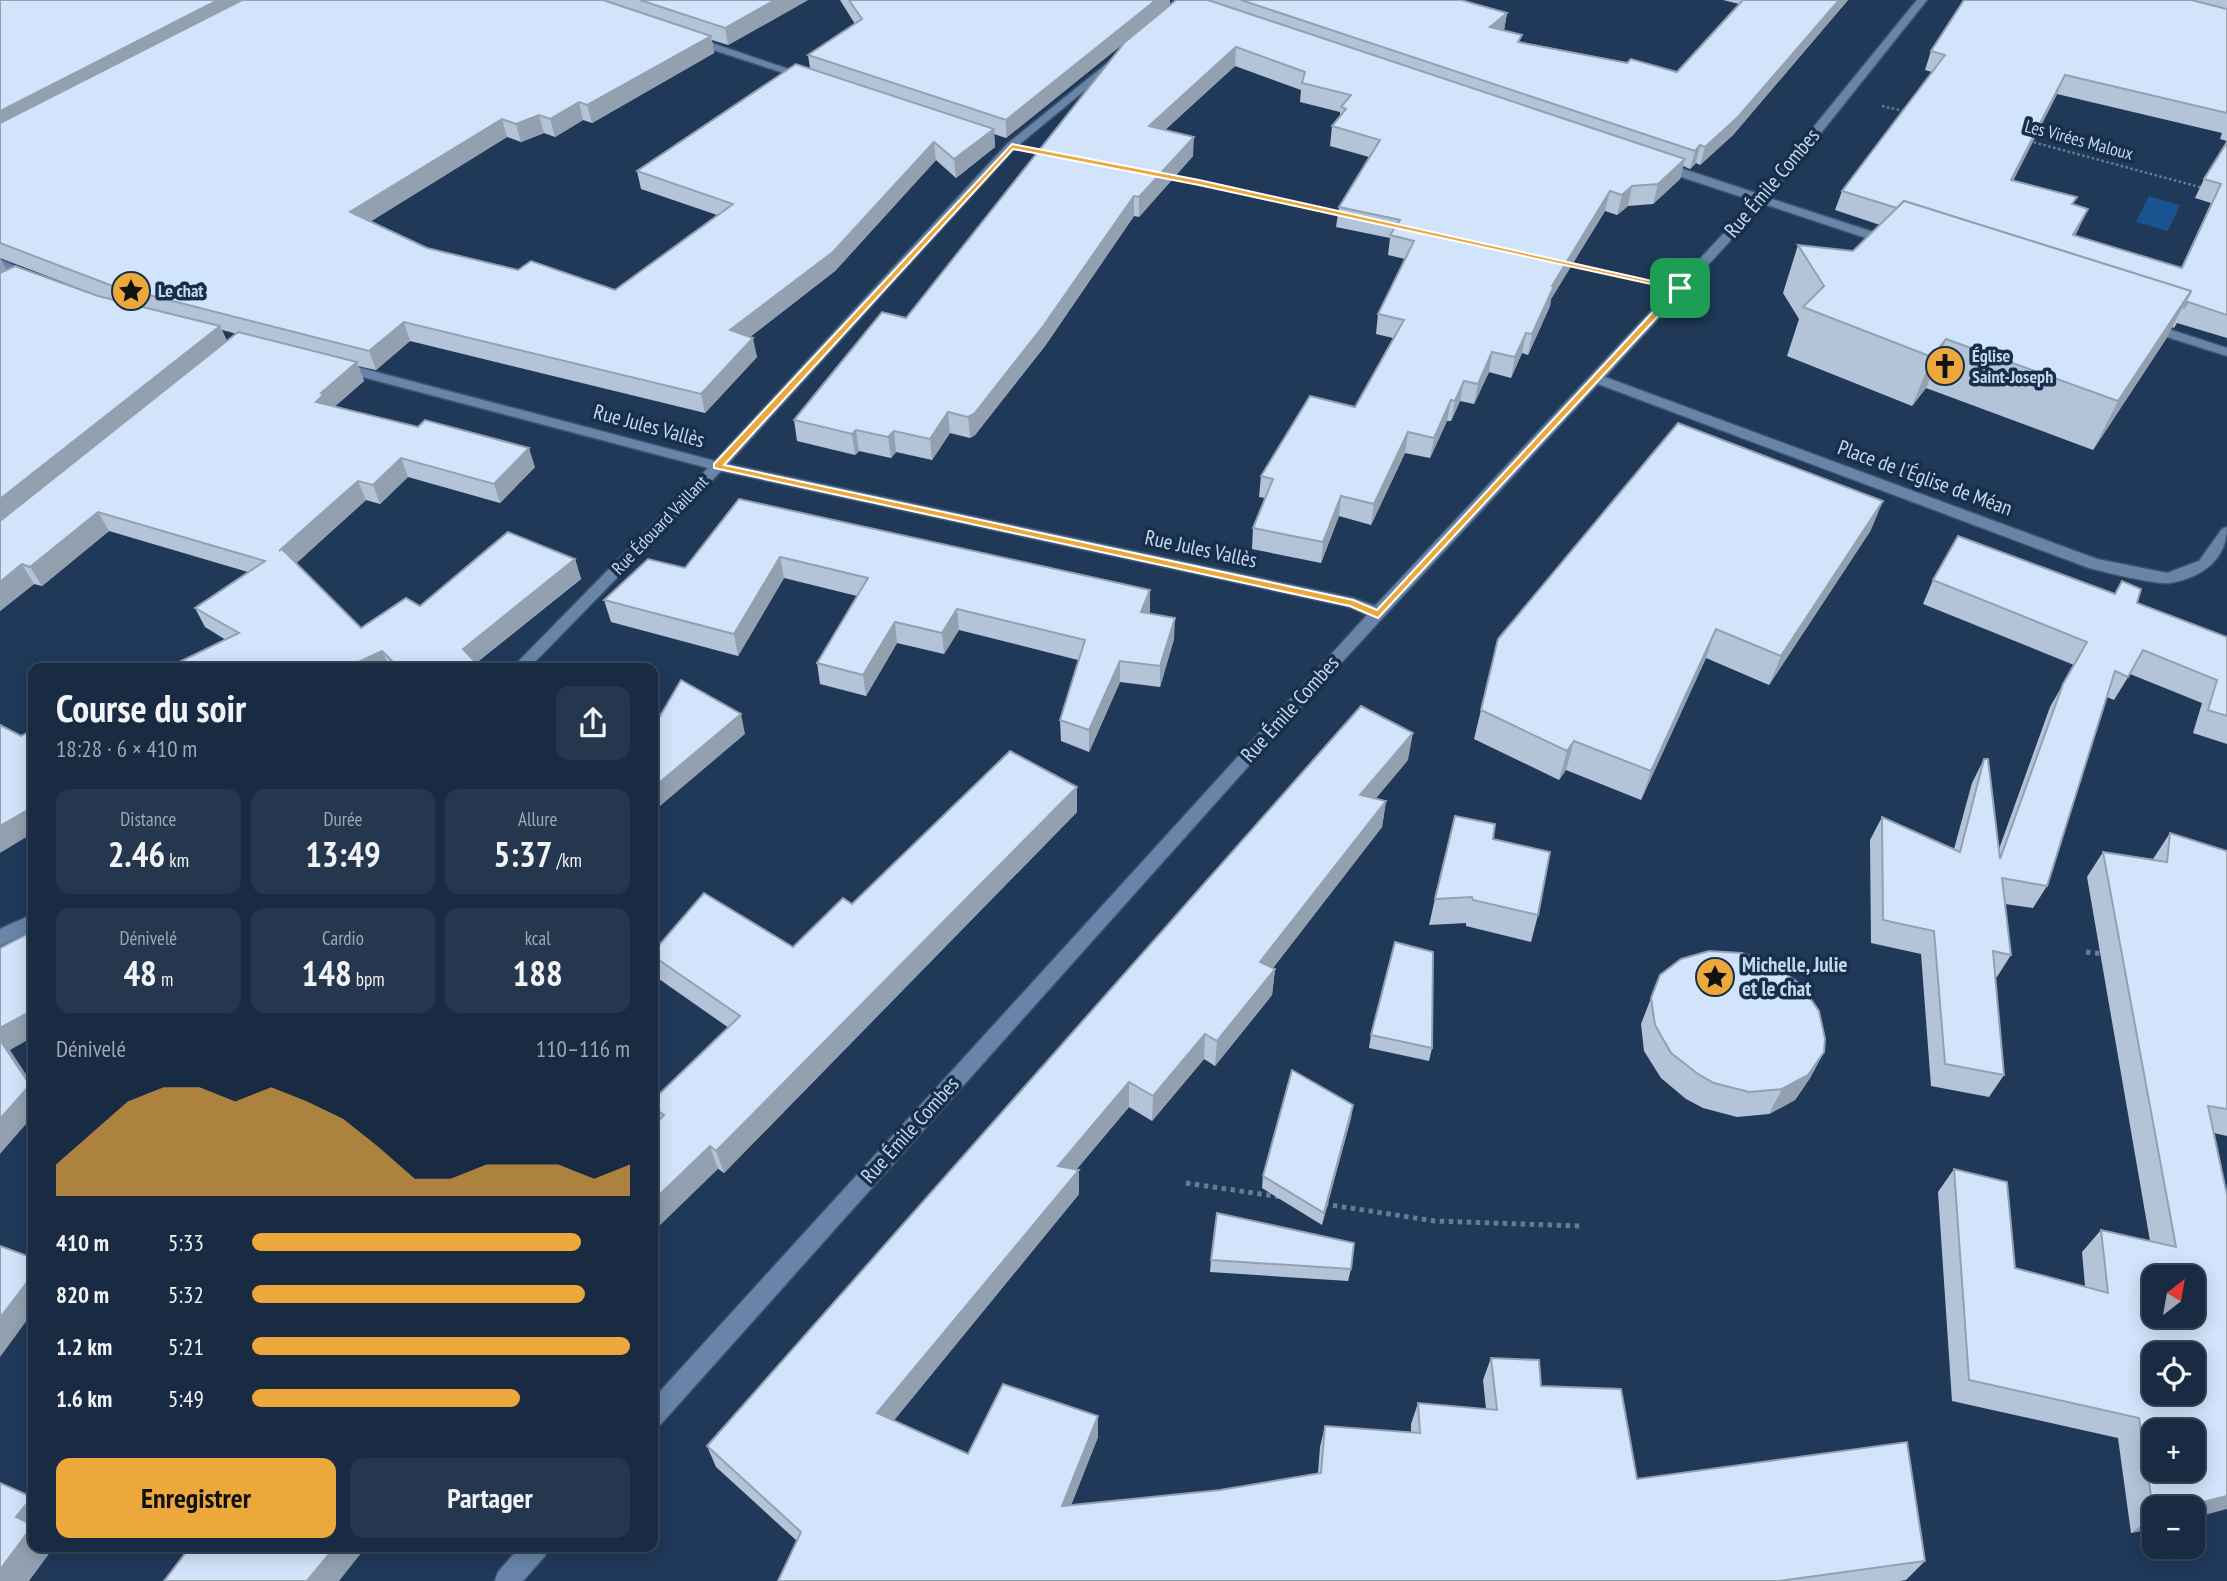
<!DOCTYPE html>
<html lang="fr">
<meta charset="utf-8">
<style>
body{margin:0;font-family:"PT Sans Narrow",sans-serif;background:#25374e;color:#f1f3f6;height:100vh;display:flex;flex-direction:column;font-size:26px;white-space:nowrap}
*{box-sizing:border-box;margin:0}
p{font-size:23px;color:#9fa7b2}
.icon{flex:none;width:38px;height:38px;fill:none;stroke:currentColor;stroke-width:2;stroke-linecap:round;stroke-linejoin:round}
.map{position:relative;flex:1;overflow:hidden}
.drawer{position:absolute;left:28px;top:663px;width:630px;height:889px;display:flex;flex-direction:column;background:#182b43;border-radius:14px;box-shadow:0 4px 18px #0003,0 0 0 2px #36475c}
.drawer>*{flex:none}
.needle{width:46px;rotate:31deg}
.fabs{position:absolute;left:2142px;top:1265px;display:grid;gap:14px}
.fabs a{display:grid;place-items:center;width:63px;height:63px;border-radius:14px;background:#182b43;box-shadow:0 4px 18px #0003,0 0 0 2px #36475c;font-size:35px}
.pin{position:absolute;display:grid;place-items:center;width:60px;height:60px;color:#fff;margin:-30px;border-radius:14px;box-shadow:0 4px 10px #0006}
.round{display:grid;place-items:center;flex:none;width:74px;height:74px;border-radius:14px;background:#25374e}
.headline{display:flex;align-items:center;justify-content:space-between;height:119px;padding:0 28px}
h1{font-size:38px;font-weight:800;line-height:52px}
.stats{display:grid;grid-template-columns:repeat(3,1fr);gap:10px;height:119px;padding:7px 28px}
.stats div{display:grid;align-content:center;border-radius:14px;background:#25374e;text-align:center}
.stats b{font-size:35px;font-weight:800}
.stats small{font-size:19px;font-weight:400}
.stats p{font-size:19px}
.chart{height:196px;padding:14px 28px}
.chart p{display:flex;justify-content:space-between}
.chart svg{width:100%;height:126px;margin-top:7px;fill:#eda83c;opacity:.7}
.primary-button{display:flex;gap:14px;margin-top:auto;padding:14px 28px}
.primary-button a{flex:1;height:80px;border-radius:14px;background:#eda83c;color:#111;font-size:28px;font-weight:800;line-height:80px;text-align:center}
.primary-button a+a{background:#25374e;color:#f1f3f6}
ul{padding:0 28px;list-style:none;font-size:23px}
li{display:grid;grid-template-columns:112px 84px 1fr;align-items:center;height:52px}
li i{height:18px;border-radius:9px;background:#eda83c}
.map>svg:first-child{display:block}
.water{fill:#1b5391}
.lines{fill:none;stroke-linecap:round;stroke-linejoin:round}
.minor-casing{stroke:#3d546e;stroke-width:3}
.path-far1{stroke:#667b96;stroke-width:2.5;stroke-dasharray:2.5 2.5;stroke-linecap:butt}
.path{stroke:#667b96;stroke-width:5;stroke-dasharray:4.5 4.5;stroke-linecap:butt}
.minor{fill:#6884a8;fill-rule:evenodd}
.wall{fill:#b4c4d8;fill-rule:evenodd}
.shaded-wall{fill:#92a0b0}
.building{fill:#d1e4fb;stroke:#92a0b0;stroke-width:2;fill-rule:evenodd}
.route{fill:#eda83c;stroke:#fff;stroke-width:2;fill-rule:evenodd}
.labels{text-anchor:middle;stroke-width:7;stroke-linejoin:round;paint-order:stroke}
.far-street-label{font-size:18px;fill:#c8d8eb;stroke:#162f4d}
.far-poi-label{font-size:18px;font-weight:bold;fill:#c8d8eb;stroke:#162f4d;text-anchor:start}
.street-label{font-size:21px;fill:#c8d8eb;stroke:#162f4d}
.poi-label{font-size:21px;font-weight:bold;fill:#c8d8eb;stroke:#162f4d;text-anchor:start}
</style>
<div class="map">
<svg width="2227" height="1581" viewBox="0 0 2227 1581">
<rect width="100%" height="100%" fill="#203959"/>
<!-- water -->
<polygon class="water" points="2149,196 2180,205 2168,231 2136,222"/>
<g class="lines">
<defs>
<g id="minor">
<path d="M1917 0H1927L1769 198 1895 239V245H1887L1764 204 1605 377 2097 559 2167 573 2199 561 2222 529 2227 527C2227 560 2201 578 2170 583 2156 585 2105 572 2089 568L1598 384 1320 686 661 1424 653 1427V1399L1367 615 1349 607 721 471 529 668H512L708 468 332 369V363H342L715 461 1007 144 1121 52 1126 55 1125 57 1015 148 728 464 1353 598 1375 606 1754 201 1654 168V162H1662L1759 194Z"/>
<polygon points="689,38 697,38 812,77 802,79 689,42"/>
<polygon points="0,259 36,276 37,279 36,282 26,282 0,268"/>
<polygon points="2147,322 2227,348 2227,356 2142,329 2140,326"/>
<polygon points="33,914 33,930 0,946 0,929"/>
<polygon points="520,1547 548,1547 545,1556 523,1581 495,1581 498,1572"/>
</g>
</defs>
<!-- minor casing -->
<use href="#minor" class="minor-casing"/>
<!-- path-far1 -->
<g class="path-far1">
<polyline points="1882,106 1908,112"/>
<polyline points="2029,141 2203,188"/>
<polyline points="1170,177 1343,214"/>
<polyline points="1567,262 1641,279"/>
</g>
<!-- path -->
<g class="path">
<polyline points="2086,952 2105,954"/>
<polyline points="1186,1183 1281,1197"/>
<polyline points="1324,1204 1435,1221 1581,1226"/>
</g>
<!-- minor -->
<use href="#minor" class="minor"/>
</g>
<!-- wall -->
<g class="wall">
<path d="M0 0H808L728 45 712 40 714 53 592 123 583 120 555 137 544 133 521 142 507 137 371 221 427 248 518 270 615 290 717 215 641 189 637 171 810 68 808 55 855 24 840 0H1170V5L1176 0H1461L1507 13 1504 30 1521 42 1677 72 1739 4 1723 0H1848L1733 135 1700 165 1696 163 1690 169 1683 166 1680 179 1653 204 1628 206 1617 215 1605 211 1551 299 1550 306 1528 355 1522 353 1511 378 1489 372 1474 404 1460 401 1451 421H1447L1430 458 1405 453 1371 525 1339 516 1321 563 1252 549 1253 528 1265 498 1259 497 1261 476 1355 407 1393 338 1376 334 1378 314 1405 259 1388 255 1390 238 1336 227 1339 207 1369 157 1330 146 1332 126 1340 117V112L1300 102 1301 90 1235 66 1165 130 1193 156 1139 217 1134 216 1045 346 975 435 970 438 950 433 932 460 896 452 891 458 859 451 855 455 797 441 794 420 906 318 1139 31 1006 138 994 134 995 147 956 178 936 160 835 271 750 337 757 357 705 413 410 341 376 370 358 366 364 381 335 406 535 467 500 503 408 477 380 504 366 500 296 563 361 628 420 606 575 559 581 579 476 663 481 668H167L226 640 205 627 195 608 248 572 109 531 42 586 34 584 0 611V258L6 270 99 296 0 258ZM222 330 230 332 236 334 227 341Z"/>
<polygon points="1964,0 2227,0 2227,141 2220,139 2222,133 2057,94 2013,181 2073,204 2079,228 2075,236 2181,268 2211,203 2195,198 2204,179 2227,142 2227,338 2177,323 2174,328 2172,327 2166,339 2093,450 1926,388 1912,406 1787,356 1799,319 1783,293 1798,245 1853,251 1880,225 1835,210 1842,191 1932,72 1925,70 1931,51"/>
<polygon points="739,499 1150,612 1149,613 1174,639 1160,687 1120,682 1089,752 1061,741 1060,720 1078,660 959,630 944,654 897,643 866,696 820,684 817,663 857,596 784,578 738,656 611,622 604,600 685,568"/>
<polygon points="1871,530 1769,685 1706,658 1641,800 1566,770 1559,780 1474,739 1481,710"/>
<polygon points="1933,580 2137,603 2227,637 2227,744 2193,733 2202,703 2130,674 2114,700 2107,697 2047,886 2033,908 2005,904 2011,955 1997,977 1995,977 2004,1075 1989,1097 1931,1086 1921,954 1871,943 1870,840 1882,817 1954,849 1972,783 1984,759 1999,849 2050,707 2074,665 1923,604"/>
<polygon points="1408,760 1376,798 1386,801 1382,827 1273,968 1275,969 1272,995 1215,1066 1204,1059 1152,1121 1129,1107 1076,1170 1079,1194 894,1420 968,1454 1098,1437 1071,1505 1220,1490 1318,1473 1320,1447 1325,1426 1411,1432 1411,1424 1418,1403 1486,1409 1483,1380 1491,1358 1541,1386 1637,1479 1925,1561 1906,1580 1900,1581 778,1581 797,1541 716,1467 707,1446"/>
<polygon points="1077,787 1077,812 724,1173 656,1123 653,1114 653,1100 729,1028 659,979 653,960 653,952 793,947 852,904"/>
<polygon points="2170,833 2227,851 2227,1136 2214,1133 2154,1528 2131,1533 2118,1438 1952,1401 1938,1192 1954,1169 2015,1268 2085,1286 2082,1252 2101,1230 2150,1241 2087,877 2103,852 2153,859"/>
<polygon points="1493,839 1538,915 1531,942 1466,926 1466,923 1429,925 1435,899"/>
<polygon points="1660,975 1824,1052 1810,1078 1795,1100 1769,1114 1737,1117 1703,1108 1686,1099 1661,1078 1644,1051 1641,1024"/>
<polygon points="1371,1035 1432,1048 1429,1061 1369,1048"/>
<polygon points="1353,1105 1351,1118 1322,1225 1262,1188 1263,1176"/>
<polygon points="1211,1260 1351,1269 1348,1281 1210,1272"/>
</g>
<!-- shaded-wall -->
<g class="shaded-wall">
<polygon points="218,0 257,0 0,133 0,111"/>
<polygon points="775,0 808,0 728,45 725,28"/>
<polygon points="1156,0 1170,0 1170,6 1006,138 1006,120"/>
<polygon points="1839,0 1848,0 1733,135 1700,165 1705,147"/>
<polygon points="1507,13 1504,30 1487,45 1490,27"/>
<polygon points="711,36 714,53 592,123 587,105"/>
<polygon points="1236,47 1235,66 1148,145 1149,126"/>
<polygon points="2065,75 2057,94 2003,200 2011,180"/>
<polygon points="579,102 583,120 555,137 550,119"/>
<polygon points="539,115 544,133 521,142 516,124"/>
<polygon points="502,119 507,137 357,230 350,212"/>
<polygon points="994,129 995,147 956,178 954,159"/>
<polygon points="1194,137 1193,156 1139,217 1139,197"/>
<polygon points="934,142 936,160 835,271 734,349 730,330"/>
<polygon points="1700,145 1696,163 1690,169 1695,151"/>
<polygon points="1685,159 1680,179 1653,204 1658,184"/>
<polygon points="1632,186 1628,206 1617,215 1622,195"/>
<polygon points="1610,191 1605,211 1551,299 1550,306 1528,355 1532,334 1552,286"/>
<polygon points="1134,196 1134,216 1045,346 975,435 970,438 968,417"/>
<polygon points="2088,209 2079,228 2064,255 2073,235"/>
<polygon points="0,258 10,277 0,283"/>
<polygon points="2191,291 2166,339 2093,450 2118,401"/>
<polygon points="404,322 410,341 376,370 369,351"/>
<polygon points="220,326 228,345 0,528 0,499"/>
<polygon points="1526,333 1522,353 1511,378 1515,357"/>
<polygon points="753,338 757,357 705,413 701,394"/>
<polygon points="1946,339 1926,388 1912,406 1932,357"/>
<polygon points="1492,352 1489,372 1474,404 1478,384"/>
<polygon points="357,362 364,381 331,410 316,402 321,393"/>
<polygon points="1464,381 1460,401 1451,421 1455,401"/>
<polygon points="1451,400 1447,421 1430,458 1434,438"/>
<polygon points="948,412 950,433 932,460 930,439"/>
<polygon points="856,430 859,451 855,455 852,434"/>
<polygon points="894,431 896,452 891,458 888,437"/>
<polygon points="1408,432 1405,453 1371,525 1374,504"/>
<polygon points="529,448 535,467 500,503 494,484"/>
<polygon points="401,458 408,477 380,504 373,485"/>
<polygon points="358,481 366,500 288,571 279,551"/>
<polygon points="1341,496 1339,516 1321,563 1323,542"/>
<polygon points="1883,501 1871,530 1769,685 1781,656"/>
<polygon points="98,512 109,531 42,586 30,567"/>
<polygon points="780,557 784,578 738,656 734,634"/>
<polygon points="575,559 581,579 470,668 463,649"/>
<polygon points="22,564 34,584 0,611 0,582"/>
<polygon points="1150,590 1150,612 1140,633 1141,612"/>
<polygon points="957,609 959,630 944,654 942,633"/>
<polygon points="1175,618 1174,639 1160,687 1160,666"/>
<polygon points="895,622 897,643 866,696 863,675"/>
<polygon points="1716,629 1706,658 1641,800 1651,771"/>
<polygon points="382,651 390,668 346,668"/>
<polygon points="1120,661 1120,682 1089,752 1089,730"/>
<polygon points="741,714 745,734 653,812 653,788"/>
<polygon points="1413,733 1408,760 1356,822 1360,795"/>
<polygon points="1574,741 1566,770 1559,780 1567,751"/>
<polygon points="1077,787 1077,812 724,1173 716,1151"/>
<polygon points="1386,801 1382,827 1258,987 1260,962"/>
<polygon points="33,807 33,833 0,853 0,826"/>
<polygon points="1275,969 1272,995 1215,1066 1217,1041"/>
<polygon points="33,1010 33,1037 10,1050 33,1085 33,1116 0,1154 0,1028"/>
<polygon points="1205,1034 1204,1059 1152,1121 1153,1096"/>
<polygon points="1824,1052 1810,1078 1795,1100 1769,1114 1782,1089"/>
<polygon points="1129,1082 1129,1107 1059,1190 1058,1166"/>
<polygon points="1353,1105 1351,1118 1322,1225 1324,1213"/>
<polygon points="710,1146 718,1169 653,1232 653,1201"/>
<polygon points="1079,1170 1079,1194 883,1434 877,1413"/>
<polygon points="33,1258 33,1312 0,1357 0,1318"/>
<polygon points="1098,1416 1098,1437 1063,1526 1062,1506"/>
<polygon points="2227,1496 2227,1509 2193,1518 2193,1508 2179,1508"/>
<polygon points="32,1497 33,1498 33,1547 54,1547 29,1581 0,1581 0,1570 16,1517"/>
<polygon points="2154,1515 2154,1528 2131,1533"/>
<polygon points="335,1547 366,1547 339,1581 307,1581"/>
</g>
<!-- building -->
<g class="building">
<polygon points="0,0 218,0 0,111"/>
<polygon points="242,0 603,0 711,36 587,105 579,102 550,119 539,115 516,124 502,119 350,212 427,248 518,270 531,261 615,290 733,204 637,171 796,64 994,129 954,159 934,142 833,252 730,330 753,338 701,394 404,322 369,351 110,285 0,243 0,123"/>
<polygon points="640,0 775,0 725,28"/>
<polygon points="849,0 1156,0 1006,120 808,55 862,19"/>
<polygon points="1176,0 1208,0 1685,159 1658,184 1632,186 1622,195 1610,191 1552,286 1554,286 1532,334 1526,333 1515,357 1492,352 1478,384 1464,381 1455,401 1451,400 1434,438 1408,432 1374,504 1341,496 1323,542 1253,528 1273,479 1261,476 1310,396 1355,407 1404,320 1378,314 1414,241 1390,235 1400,220 1339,207 1380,140 1332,126 1346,109 1341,107 1351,95 1302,83 1305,72 1236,47 1149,126 1194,137 1139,197 1134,196 1044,325 974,414 968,417 948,412 930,439 894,431 888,437 856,430 852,434 794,420 882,312 906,318 1125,42"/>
<polygon points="1241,0 1461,0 1507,13 1490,27 1522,35 1518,42 1627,63 1631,59 1677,72 1743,0 1839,0 1738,117 1705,147 1700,145 1695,151"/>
<polygon points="1964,0 2191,0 2227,9 2227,113 2065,75 2011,180 2077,197 2072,204 2088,209 2073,235 2182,268 2221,184 2204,179 2227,142 2227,315 2188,302 2184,308 2183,307 2191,291 1904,201 1897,208 1842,191 1945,55 1931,51"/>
<polygon points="1904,201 2191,291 2118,401 1946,339 1932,357 1803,307 1824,286 1798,245 1853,251"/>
<polygon points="15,266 98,296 220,326 0,499 0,273"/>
<polygon points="238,332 357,362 321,393 324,394 316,402 418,427 425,420 529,448 494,484 401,458 373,485 358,481 279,551 282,549 361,628 406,598 420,606 508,532 575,559 463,649 481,668 399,668 382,651 346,668 167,668 239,633 195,608 265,561 98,512 30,567 22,564 0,582 0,521"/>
<polygon points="1678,423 1883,501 1781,656 1716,629 1651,771 1574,741 1567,751 1481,710 1498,639"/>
<polygon points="739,499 1150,590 1141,612 1175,618 1160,666 1120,661 1089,730 1060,720 1085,640 957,609 942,633 895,622 863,675 817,663 868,578 780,557 734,634 604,600 648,559 685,568"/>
<polygon points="1958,536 2115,594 2122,581 2141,589 2137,603 2227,637 2227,716 2208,710 2217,680 2143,650 2128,677 2115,671 2047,886 2002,878 2011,955 1993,951 2004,1075 1945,1064 1934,931 1883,920 1882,817 1960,852 1984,759 1988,759 2000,859 2063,684 2087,642 1933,580"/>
<polygon points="681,680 741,714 653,788 653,728"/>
<polygon points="1361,706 1413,733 1360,795 1386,801 1260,962 1275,969 1217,1041 1205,1034 1153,1096 1129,1082 1058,1166 1079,1170 877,1413 968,1454 1003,1384 1098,1416 1062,1506 1220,1490 1321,1473 1325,1426 1420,1433 1418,1403 1497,1410 1491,1358 1539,1360 1541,1386 1621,1389 1637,1479 1907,1442 1925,1561 1779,1581 778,1581 801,1532 707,1446"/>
<polygon points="0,725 21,736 33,730 33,807 0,826"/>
<polygon points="1010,751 1077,787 716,1151 710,1146 653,1201 653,1126 664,1115 653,1107 653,1100 740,1016 653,956 653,952 704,893 793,947 843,898 852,904"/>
<polygon points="1455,816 1495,824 1493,839 1550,852 1538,915 1473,900 1472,897 1435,899"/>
<path d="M2170 833 2227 851V1109L2208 1106 2227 1195V1496L2179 1508H2154V1515L2139 1418 1969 1380 1954 1169 2007 1182 2015 1268 2108 1293 2101 1230 2176 1247 2103 852 2167 862ZM2154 1278H2193V1316H2154ZM2154 1354H2193V1393H2154ZM2154 1432H2193V1470H2154Z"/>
<polygon points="33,931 33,1010 0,1028 0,948"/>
<polygon points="1395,942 1433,952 1432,1048 1371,1035"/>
<polygon points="1709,951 1742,953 1774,965 1801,985 1819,1011 1825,1039 1824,1052 1808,1075 1782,1089 1749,1092 1714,1083 1698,1074 1671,1053 1655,1025 1651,998 1660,975 1681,959"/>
<polygon points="0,1040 30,1085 0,1119"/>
<polygon points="1292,1070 1353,1105 1324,1213 1263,1176"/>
<polygon points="1217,1213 1354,1243 1351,1269 1211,1260"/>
<polygon points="0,1246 33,1258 28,1281 0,1318"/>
<polygon points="0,1483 32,1497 16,1517 33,1525 0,1570"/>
<polygon points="190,1547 335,1547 307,1581 164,1581"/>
</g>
<!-- route -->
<path class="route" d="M1012 144 1199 180 1684 288 1378 618 1350 606 714 468V464ZM1013 149 1199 185 1674 289 1377 610 1353 600 724 465Z"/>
<!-- icons -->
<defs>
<symbol id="sight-disc" viewBox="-11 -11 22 22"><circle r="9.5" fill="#eda83c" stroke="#162f4d"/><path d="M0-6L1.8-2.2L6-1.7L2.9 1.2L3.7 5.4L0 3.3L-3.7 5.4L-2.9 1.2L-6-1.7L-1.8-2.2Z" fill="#111"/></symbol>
<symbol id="church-disc" viewBox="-11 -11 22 22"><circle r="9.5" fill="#eda83c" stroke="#162f4d"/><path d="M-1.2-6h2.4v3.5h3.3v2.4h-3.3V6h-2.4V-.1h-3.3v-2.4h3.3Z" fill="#111"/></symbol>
</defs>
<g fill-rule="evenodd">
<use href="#sight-disc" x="109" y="269" width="44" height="44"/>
<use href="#church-disc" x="1923" y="344" width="44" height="44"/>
<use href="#sight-disc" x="1693" y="955" width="44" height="44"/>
</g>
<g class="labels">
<!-- far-street labels -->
<g class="far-street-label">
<text transform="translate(2079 140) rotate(15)" y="6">Les Virées Maloux</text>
<text transform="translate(660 525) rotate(-46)" y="6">Rue Édouard Vaillant</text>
</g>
<!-- far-poi labels -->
<g class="far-poi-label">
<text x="158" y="297">Le chat</text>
<text x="1972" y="362">Église<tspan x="1972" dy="21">Saint-Joseph</tspan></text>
</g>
<!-- street labels -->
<g class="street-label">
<text transform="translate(1772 183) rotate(-50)" y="7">Rue Émile Combes</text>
<text transform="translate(649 426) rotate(15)" y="7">Rue Jules Vallès</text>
<text transform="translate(1925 478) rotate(20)" y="7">Place de l'Église de Méan</text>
<text transform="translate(1201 549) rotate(12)" y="7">Rue Jules Vallès</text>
<text transform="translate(1290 709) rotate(-48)" y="7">Rue Émile Combes</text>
<text transform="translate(910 1130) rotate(-48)" y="7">Rue Émile Combes</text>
</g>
<!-- poi labels -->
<g class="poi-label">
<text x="1742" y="972">Michelle, Julie<tspan x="1742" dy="24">et le chat</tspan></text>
</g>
</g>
</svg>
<div class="fabs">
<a><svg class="needle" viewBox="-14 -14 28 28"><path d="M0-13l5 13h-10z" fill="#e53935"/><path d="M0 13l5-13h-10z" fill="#9fa7b2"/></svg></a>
<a><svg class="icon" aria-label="locate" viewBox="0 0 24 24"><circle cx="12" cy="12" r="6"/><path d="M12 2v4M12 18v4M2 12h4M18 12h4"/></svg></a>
<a>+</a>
<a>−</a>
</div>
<div class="pin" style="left:1680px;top:288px;background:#1e9e55"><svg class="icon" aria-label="arrive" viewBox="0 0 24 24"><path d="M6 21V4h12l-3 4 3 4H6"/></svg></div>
<section class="drawer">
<div class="headline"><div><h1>Course du soir</h1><p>18:28 · 6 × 410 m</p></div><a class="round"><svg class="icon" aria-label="share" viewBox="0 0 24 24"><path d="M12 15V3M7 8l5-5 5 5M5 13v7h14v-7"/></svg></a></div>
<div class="stats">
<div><p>Distance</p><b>2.46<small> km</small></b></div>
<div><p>Durée</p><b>13:49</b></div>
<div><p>Allure</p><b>5:37<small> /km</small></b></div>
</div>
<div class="stats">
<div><p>Dénivelé</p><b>48<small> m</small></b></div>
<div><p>Cardio</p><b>148<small> bpm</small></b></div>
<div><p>kcal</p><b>188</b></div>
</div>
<div class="chart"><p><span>Dénivelé</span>110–116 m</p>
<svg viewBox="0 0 160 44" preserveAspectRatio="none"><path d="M0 44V33L10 22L20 11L30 6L40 6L50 11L60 6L70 11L80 17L90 27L100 38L110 38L120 33L130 33L140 33L150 38L160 33V44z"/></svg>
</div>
<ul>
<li><b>410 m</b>5:33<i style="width:87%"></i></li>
<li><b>820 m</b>5:32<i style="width:88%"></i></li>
<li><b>1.2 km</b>5:21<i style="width:100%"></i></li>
<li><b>1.6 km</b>5:49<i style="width:71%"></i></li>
</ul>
<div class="primary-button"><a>Enregistrer</a><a>Partager</a></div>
</section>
</div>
